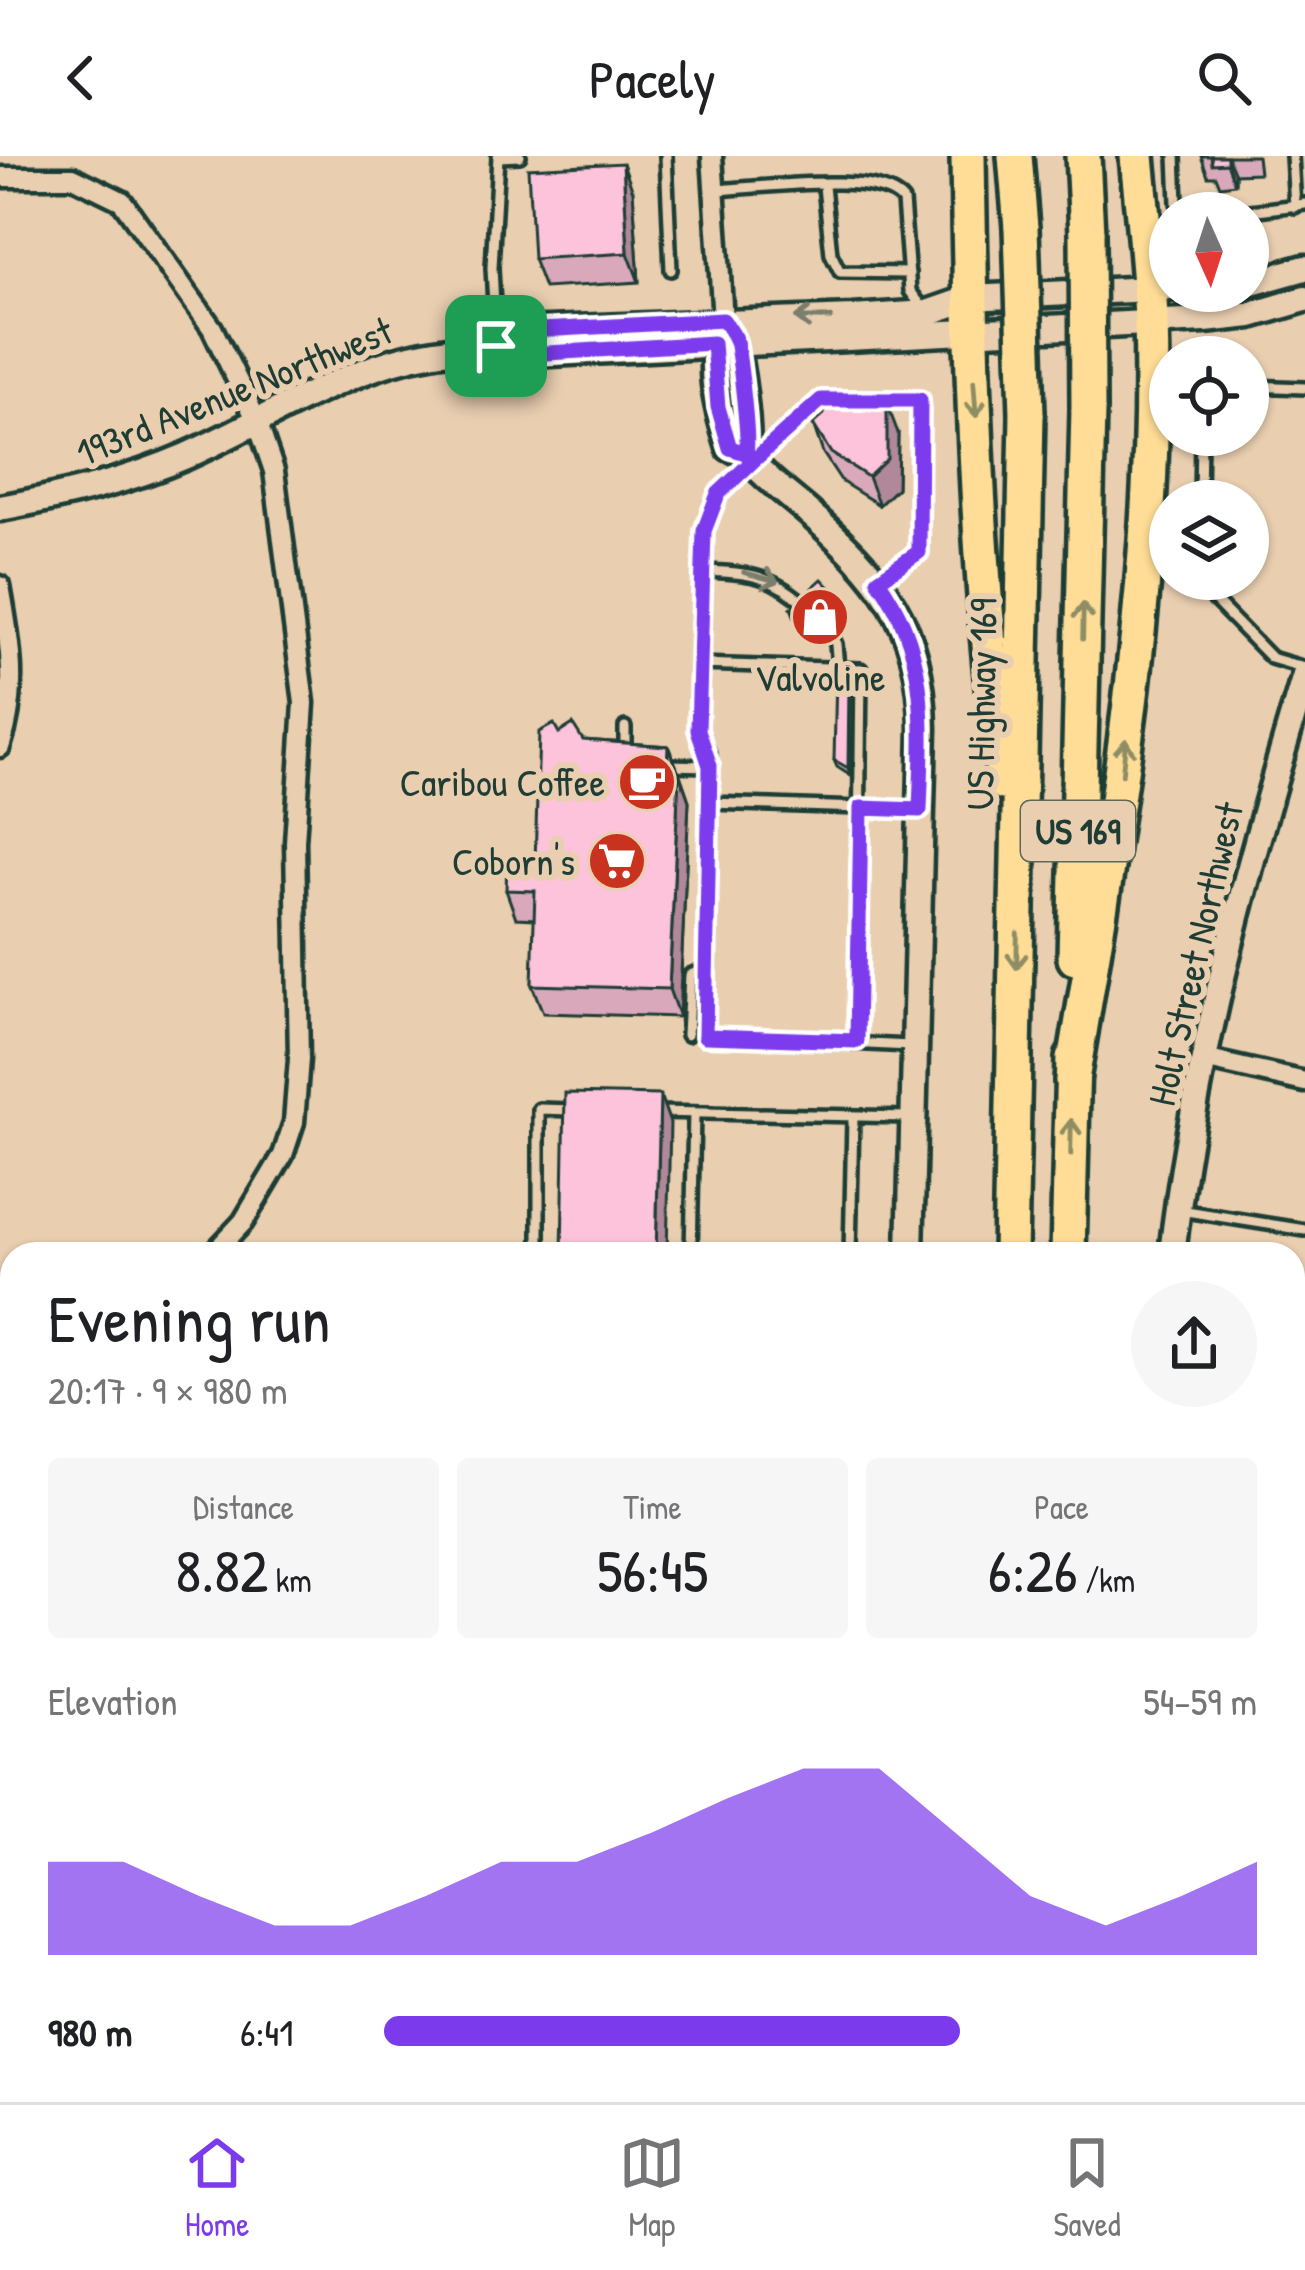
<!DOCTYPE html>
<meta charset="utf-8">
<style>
body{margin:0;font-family:"Patrick Hand",sans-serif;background:#f6f6f6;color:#202124;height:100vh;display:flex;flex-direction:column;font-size:45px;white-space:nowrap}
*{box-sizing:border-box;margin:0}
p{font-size:39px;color:#757577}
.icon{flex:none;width:66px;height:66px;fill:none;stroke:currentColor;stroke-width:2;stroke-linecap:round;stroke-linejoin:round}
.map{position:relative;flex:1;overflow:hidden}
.panel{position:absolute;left:0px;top:1086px;width:1305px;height:861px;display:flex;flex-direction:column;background:#fff;border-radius:36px 36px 0 0;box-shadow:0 3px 9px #0004}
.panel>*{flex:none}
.needle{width:78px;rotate:177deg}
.tools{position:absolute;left:1149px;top:36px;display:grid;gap:24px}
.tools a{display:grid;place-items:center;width:120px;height:120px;border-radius:50%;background:#fff;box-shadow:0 3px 9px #0004;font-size:60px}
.pin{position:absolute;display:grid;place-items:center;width:102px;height:102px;color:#fff;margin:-51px;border-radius:24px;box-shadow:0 6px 18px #0006}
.round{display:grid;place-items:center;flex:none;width:126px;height:126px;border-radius:63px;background:#f6f6f6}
.overview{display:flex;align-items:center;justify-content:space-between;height:204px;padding:0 48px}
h1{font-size:66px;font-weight:600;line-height:90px}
.figures{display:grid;grid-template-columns:repeat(3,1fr);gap:18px;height:204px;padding:12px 48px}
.figures div{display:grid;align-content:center;border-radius:12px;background:#f6f6f6;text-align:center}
.figures b{font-size:60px;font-weight:600}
.figures small{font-size:33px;font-weight:400}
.figures p{font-size:33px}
.chart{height:336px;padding:24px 48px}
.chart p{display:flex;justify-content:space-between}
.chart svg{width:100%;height:216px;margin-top:12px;fill:#7c3aed;opacity:.7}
ul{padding:0 48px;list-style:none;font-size:39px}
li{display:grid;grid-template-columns:192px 144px 1fr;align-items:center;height:90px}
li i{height:30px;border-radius:15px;background:#7c3aed}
header{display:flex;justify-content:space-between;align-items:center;height:156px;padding:0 48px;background:#fff;font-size:54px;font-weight:600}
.tab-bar{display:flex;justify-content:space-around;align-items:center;height:168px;border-top:3px solid #e0e0e0;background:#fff;font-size:33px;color:#757577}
.tab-bar a{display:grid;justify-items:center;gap:6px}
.tab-bar .selected{color:#7c3aed}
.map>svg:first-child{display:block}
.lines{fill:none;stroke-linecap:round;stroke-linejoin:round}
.service-casing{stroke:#1f3d34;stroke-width:18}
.minor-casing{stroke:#1f3d34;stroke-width:27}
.tertiary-casing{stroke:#1f3d34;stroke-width:33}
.motorway-casing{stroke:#1f3d34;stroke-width:42}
.service{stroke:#e9ceb0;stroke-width:9}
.minor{stroke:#e9ceb0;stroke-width:18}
.tertiary{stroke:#e9ceb0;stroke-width:24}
.motorway{stroke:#ffdd96;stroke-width:33}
.motorway-bridge-casing{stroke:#1f3d34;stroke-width:42;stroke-linecap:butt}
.motorway-bridge{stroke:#ffdd96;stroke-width:33}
.wall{fill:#d9a8bb;stroke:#1f3d34;stroke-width:3}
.shaded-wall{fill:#b08899;stroke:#1f3d34;stroke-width:3}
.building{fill:#fcc3da;stroke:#1f3d34;stroke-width:3}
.oneway{stroke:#7a7e6c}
.oneway2{stroke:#8f8d65}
.route-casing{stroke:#fff;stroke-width:24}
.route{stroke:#7c3aed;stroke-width:15}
.labels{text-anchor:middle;stroke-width:12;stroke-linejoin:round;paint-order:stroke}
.shield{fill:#e9ceb0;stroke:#5c6859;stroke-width:3}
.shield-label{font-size:36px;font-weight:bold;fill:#1f3d34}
.street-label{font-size:39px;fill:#1f3d34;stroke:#e9ceb0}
.poi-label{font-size:39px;fill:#1f3d34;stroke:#e9ceb0;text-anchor:end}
</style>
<header><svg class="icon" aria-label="back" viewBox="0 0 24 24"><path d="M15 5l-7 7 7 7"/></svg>Pacely<svg class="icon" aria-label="search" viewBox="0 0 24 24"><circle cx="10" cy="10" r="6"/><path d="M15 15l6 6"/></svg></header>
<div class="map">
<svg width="1305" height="1946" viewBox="0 0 1305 1946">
<rect width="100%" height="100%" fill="#e9ceb0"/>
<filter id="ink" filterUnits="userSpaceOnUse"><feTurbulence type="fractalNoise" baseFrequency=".00833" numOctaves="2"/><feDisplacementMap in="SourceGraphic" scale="24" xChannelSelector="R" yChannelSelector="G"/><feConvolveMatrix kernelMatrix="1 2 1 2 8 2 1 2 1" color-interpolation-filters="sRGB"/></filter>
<g filter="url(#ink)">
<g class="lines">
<defs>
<g id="service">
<polyline points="666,0 671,114"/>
<polyline points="1175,0 1177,47 1184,57"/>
<polyline points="1292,0 1295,51"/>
<polyline points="498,1 520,0"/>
<polyline points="824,30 831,98 840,116 909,117"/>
<path d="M714 34C757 33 876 13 903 45L910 135 923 152"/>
<polyline points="1235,57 1305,48"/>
<polyline points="496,185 492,112 498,0"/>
<polyline points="1248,230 1305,232"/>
<polyline points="834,242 813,250 725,330 712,348 702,395 698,574 710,599 705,880 910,890"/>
<polyline points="875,243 920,244 919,396 878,425"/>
<polyline points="1200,345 1201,279"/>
<path d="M701 415C748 416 774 419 809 452"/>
<polyline points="1194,423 1271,502 1305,512"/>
<polyline points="826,470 836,488 838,512"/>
<polyline points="698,508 861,513 857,885"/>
<polyline points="625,571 625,598"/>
<polyline points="668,609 710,610"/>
<polyline points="711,647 920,654"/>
<polyline points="687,879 690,819 706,812"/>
<polyline points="656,956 909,961"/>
<polyline points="1180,1054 1305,1074"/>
<polyline points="539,1098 539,953 573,954"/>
<polyline points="691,1098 694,957"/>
<polyline points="850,1098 853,962"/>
<polyline points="1293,1246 1305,1245"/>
<polyline points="1293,1293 1305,1293"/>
<polyline points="1293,1594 1305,1571"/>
<polyline points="1293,1601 1305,1600"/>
<polyline points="1293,1675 1305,1650"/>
<polyline points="1293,1784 1305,1761"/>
<polyline points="1293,1908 1305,1913"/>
<polyline points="897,1938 897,1935"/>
<polyline points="721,1946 721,1935"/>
<polyline points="1155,1946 1163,1935"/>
</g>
<g id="minor">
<polyline points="712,0 723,164"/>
<polyline points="0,21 73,21 122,45 212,172 257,265 274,315 304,547 295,686 299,903 294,966 283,999 243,1066 213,1098"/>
<path d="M0 430C10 486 19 535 0 591"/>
<polyline points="1204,903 1305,926"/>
<polyline points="0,1270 12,1275"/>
<polyline points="0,1782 12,1782"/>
<polyline points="122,1935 125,1946"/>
</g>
<g id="tertiary">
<polyline points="1248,128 1305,112"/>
<path d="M723 164C705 205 717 251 730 292L745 297C761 319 785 336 806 354 881 420 922 468 923 572L910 1098"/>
<path d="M729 173C738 186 751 283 745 297"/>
<polyline points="496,191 523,175 853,162 927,157 970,142 1170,132"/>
<path d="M0 352C64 340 126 326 186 300 296 251 403 170 531 198L1205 164 1251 159 1305 143"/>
<path d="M1172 1098C1195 900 1248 709 1305 519"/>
<polyline points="653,1935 653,1946"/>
<polyline points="1214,1935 1228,1946"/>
</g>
<g id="motorway">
<path d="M968 0C971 209 977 419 1004 627"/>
<polyline points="1015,0 1021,72"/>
<polyline points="1083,0 1087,77"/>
<polyline points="1075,802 1088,253"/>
<path d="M1072 924C1114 673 1159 419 1151 164 1149 109 1142 54 1137 0"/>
<polyline points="1010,1098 1027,258"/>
<polyline points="1068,1098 1073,902"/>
<polyline points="990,1946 991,1935"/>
<polyline points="1049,1946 1049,1935"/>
</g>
</defs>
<!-- service casing -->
<use href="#service" class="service-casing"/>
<!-- minor casing -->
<use href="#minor" class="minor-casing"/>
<!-- tertiary casing -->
<use href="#tertiary" class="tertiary-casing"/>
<!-- motorway casing -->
<use href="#motorway" class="motorway-casing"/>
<!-- service -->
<use href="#service" class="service"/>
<!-- minor -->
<use href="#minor" class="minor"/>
<!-- tertiary -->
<use href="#tertiary" class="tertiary"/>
<!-- motorway -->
<use href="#motorway" class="motorway"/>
<defs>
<g id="motorway-bridge">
<polyline points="1021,72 1027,258"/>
<polyline points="1087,77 1088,253"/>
</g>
</defs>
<!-- motorway-bridge casing -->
<use href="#motorway-bridge" class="motorway-bridge-casing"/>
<!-- motorway-bridge -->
<use href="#motorway-bridge" class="motorway-bridge"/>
</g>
<!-- wall -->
<g class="wall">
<polygon points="1201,0 1257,0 1259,17 1235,18 1235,28 1220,30 1216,20 1208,20"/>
<polygon points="633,35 639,126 544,132 533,103"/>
<polygon points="813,268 898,277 897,332 879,349 842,326 823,297"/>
<polygon points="838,440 843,454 833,464 821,463 813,483 797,467 791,452 812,445"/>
<polygon points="849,526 852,533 851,620 837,611 834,604"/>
<polygon points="559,577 583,584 668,590 679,616 689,645 679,861 543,857 532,829 535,763 516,762 506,734 535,706"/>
<polygon points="1305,1807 1305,1887 1293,1881 1293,1827"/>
<polygon points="740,1935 867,1935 867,1946 744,1946"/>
</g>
<!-- shaded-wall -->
<g class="shaded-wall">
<polygon points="1227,0 1235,18 1235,28 1227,7"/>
<polygon points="623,7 633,35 639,126 628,97"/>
<polygon points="887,248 898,277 897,332 879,349 868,321"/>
<polygon points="838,440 843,454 833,464 827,450"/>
<polygon points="815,448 821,463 813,483 807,469"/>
<polygon points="849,526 852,533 851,620 848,612"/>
<polygon points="668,590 678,618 667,610"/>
<polygon points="679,616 689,645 679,861 669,833"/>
<polygon points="660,939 670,967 667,1098 656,1098"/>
<polygon points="812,1935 817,1935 821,1946 812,1946"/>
<polygon points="861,1935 867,1935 867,1946 865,1946"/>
</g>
<!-- building -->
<g class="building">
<polygon points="1211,0 1227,0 1227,7 1212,8"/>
<polygon points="623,7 628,97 533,103 528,12"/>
<polygon points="877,238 887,248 887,303 868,321 831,297 813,268 824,258 824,239"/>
<polygon points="822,423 838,440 827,450 815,448 807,469 791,452 799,445 812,445 812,432"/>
<polygon points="836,518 849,526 848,612 834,604"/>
<polygon points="554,568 559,577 573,568 583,584 668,590 667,610 679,616 669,833 532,829 535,735 506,734 507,705 535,706 539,576"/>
<polygon points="565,937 660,939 656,1098 562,1098"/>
<polygon points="1305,1807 1305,1869 1293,1863 1293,1854 1299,1851 1293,1845 1293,1827"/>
<rect x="750" y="1935" width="62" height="11"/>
</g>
<!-- one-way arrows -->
<defs><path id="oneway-shaft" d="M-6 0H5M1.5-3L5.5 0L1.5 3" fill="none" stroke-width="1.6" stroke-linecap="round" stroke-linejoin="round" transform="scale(3)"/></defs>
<g class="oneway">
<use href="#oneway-shaft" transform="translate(813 162) rotate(180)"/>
<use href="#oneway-shaft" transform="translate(761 421) rotate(15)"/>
</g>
<g class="oneway2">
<use href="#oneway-shaft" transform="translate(975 243) rotate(86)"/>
<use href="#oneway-shaft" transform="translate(1083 465) rotate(-89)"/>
<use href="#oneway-shaft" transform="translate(1124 601) rotate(-84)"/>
<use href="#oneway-shaft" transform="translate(1017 795) rotate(91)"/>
<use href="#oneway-shaft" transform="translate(1071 981) rotate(-89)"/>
</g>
</g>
<g class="lines" filter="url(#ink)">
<defs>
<path id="route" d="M496 190 531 198 713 187 718 251 730 292 746 297 752 306 718 338 704 375 698 574 710 610 705 880 857 885 861 652 920 654C923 570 930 496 878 424L919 396 920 244H821L752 306 746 297C750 287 740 207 737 190 736 181 729 172 723 164L523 175 496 190"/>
</defs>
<!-- route casing -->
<use href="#route" class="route-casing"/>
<!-- route -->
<use href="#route" class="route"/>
</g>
<!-- icons -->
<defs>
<symbol id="shop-disc" viewBox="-11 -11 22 22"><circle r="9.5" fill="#c8321e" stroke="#e9ceb0"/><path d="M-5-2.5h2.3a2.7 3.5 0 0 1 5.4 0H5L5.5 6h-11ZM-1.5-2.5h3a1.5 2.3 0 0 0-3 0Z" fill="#fff"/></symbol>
<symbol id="cafe-disc" viewBox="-11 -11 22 22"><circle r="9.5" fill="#c8321e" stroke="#e9ceb0"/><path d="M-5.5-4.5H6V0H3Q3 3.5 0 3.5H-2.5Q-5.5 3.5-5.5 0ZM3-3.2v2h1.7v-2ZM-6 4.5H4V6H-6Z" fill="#fff"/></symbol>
<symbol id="supermarket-disc" viewBox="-11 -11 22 22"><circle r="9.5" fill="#c8321e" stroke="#e9ceb0"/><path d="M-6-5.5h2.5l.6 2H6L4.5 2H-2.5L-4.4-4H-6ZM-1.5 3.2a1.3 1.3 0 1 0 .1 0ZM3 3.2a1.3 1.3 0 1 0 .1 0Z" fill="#fff"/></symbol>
</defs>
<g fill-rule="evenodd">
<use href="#shop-disc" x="787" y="428" width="66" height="66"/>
<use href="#cafe-disc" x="614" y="593" width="66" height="66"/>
<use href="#supermarket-disc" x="584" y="672" width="66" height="66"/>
</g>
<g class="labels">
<!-- shield labels -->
<rect class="shield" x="1021" y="645" width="114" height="60" rx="9"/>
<g class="shield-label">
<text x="1078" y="688">US 169</text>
</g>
<!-- street labels -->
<g class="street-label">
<text transform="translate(234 235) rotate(-22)" y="14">193rd Avenue Northwest</text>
<text transform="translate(981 548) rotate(-89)" y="14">US Highway 169</text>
<text transform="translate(1195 798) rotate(-77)" y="14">Holt Street Northwest</text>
</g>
<!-- poi labels -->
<g class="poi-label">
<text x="820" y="535" text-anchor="middle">Valvoline</text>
<text x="605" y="640">Caribou Coffee</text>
<text x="575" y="719">Coborn's</text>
</g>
</g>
</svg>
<div class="tools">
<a><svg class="needle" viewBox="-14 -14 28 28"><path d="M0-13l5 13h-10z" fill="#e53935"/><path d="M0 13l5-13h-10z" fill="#757577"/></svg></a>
<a><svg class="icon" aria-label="locate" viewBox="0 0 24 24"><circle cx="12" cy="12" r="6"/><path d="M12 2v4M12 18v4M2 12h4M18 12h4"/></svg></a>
<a><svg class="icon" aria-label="layers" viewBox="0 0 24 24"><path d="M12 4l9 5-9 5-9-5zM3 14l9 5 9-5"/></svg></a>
</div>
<div class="pin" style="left:496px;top:190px;background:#1e9e55"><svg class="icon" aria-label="arrive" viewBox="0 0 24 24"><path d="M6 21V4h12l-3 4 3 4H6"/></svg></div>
<section class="panel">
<div class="overview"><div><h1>Evening run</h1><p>20:17 · 9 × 980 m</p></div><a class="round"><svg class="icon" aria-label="share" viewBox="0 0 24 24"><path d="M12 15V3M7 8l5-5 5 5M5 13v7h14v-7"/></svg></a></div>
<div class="figures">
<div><p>Distance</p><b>8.82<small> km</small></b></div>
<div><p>Time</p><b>56:45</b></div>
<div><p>Pace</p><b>6:26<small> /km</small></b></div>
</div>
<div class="chart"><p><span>Elevation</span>54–59 m</p>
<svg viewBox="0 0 160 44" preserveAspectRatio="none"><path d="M0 44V25L10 25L20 32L30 38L40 38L50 32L60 25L70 25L80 19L90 12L100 6L110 6L120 19L130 32L140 38L150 32L160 25V44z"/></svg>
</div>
<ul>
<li><b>980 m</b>6:41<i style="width:66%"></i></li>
</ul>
</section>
</div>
<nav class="tab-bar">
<a class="selected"><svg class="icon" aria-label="home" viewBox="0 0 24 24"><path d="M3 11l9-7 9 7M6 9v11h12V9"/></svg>Home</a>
<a><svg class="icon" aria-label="map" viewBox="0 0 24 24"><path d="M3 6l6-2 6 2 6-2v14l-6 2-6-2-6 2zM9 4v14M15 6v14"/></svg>Map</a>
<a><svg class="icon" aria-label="saved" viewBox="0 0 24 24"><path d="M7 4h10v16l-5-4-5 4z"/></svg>Saved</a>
</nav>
